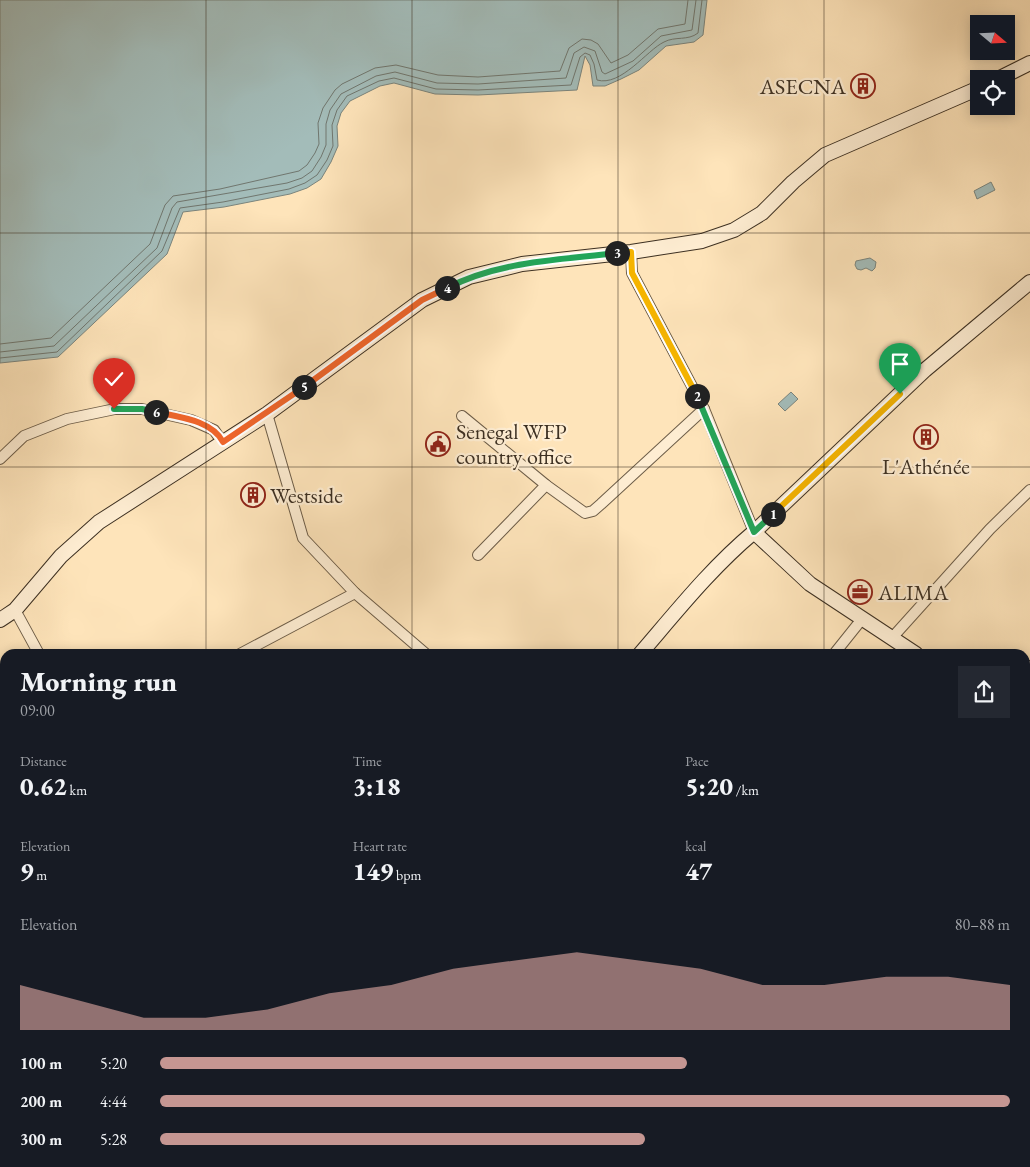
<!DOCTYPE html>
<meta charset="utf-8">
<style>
body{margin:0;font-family:"EB Garamond",serif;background:#242831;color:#f1f3f6;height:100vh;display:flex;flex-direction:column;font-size:19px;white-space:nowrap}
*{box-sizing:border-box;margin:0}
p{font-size:16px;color:#9ea1a6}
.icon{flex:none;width:28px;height:28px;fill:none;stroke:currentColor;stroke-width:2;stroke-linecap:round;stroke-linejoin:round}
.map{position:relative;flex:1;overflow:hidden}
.details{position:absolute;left:0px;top:649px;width:1030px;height:519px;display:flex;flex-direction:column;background:#171b24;border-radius:15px 15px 0 0;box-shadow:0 2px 12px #0003}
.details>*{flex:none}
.needle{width:32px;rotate:109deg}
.tools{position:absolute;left:970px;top:15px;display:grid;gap:10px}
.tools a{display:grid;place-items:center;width:45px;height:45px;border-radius:0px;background:#171b24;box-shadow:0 2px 12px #0003;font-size:25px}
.pin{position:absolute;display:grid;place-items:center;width:42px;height:42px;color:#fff;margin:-51px -21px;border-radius:50% 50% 50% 0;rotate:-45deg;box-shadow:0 0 5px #0007}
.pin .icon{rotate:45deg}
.km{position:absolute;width:25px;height:25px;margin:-12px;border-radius:50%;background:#222;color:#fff;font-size:14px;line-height:25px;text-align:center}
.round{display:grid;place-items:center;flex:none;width:52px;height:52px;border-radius:0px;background:#242831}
.head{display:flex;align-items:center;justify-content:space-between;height:85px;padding:0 20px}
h1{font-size:28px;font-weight:800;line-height:38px}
.figures{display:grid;grid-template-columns:repeat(3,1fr);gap:8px;height:85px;padding:5px 20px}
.figures div{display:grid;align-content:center}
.figures b{font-size:25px;font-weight:800}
.figures small{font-size:14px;font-weight:400}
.figures p{font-size:14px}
.chart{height:140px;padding:10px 20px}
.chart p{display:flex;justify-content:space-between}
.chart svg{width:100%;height:90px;margin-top:5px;fill:#c59692;opacity:.7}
ul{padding:0 20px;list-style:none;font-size:16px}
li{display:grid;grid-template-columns:80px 60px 1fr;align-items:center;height:38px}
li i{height:12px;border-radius:6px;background:#c59692}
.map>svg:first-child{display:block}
.water{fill:#a3bcb9;stroke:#7a847d}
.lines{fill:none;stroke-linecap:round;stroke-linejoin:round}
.shore{stroke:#70766e;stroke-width:1}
.street-casing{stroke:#6d5d48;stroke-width:12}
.secondary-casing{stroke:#3d3022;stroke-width:16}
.highway-casing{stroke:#3d3022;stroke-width:19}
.street{stroke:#feedd2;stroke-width:10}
.secondary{stroke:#feedd2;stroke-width:14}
.highway{stroke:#fee4ba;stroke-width:18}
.split-1-casing{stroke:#fff;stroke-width:10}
.split-2-casing{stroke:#fff;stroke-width:10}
.split-3-casing{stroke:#fff;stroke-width:10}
.split-4-casing{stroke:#fff;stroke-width:10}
.split-5-casing{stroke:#fff;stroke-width:10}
.split-6-casing{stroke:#fff;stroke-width:10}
.split-7-casing{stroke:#fff;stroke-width:10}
.split-1{stroke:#f5b400;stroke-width:6}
.split-2{stroke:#22a559;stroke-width:6}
.split-3{stroke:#f5b400;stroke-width:6}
.split-4{stroke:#22a559;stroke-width:6}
.split-5{stroke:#f0652b;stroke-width:6}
.split-6{stroke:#f0652b;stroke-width:6}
.split-7{stroke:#22a559;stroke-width:6}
.grid{fill:none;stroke:#3d3022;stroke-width:1;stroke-opacity:0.55}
.labels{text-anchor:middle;stroke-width:4.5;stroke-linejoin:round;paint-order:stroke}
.poi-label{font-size:22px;fill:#3d3022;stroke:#feedd2;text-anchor:start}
</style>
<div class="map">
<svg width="1030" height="1167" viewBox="0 0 1030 1167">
<rect width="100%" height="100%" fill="#fee4ba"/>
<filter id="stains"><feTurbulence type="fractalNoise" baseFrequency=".004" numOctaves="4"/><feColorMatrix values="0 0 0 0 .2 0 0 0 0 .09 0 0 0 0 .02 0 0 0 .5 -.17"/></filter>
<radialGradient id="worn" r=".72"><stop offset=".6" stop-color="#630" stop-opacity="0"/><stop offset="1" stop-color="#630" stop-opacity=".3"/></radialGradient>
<!-- water -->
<g class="water">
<polygon points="0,0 707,0 703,35 694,42 666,46 639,70 621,79 605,86 593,86 590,65 585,56 577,90 478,95 435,94 394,83 380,86 350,101 341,113 337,126 338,146 331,162 321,179 307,188 290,194 224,207 183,212 167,254 58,357 0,363"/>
<polygon points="991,182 995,190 977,199 974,191"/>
<polygon points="870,258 876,262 875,268 872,271 866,268 861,270 857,269 855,265 856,261"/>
<polygon points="791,392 798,399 785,411 778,404"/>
</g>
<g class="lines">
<!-- shore -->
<g class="shore">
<polyline points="0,344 51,338 150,244 165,205 173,196 220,189 299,171 307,165 315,153 319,144 318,123 323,108 335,90 342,84 375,68 396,65 438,75 478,77 560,71 569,48 582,39 591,40 598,44 611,63 628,55 658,29 685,24 688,0"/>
<polyline points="0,352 54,346 157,248 172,208 177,202 287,183 302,178 312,171 321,157 326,145 326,124 330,110 341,94 376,76 395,72 437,83 478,84 566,78 574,53 584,47 595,51 602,72 605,74 633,61 661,36 692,30 696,0"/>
<path d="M0 358 57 352 162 251 180 208 223 202 289 189 305 183 317 175 327 160 333 146 332 125 337 110 347 96 379 81 394 78 436 89 478 90 571 85 580 57 585 53 590 55 594 64 597 80C621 87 647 50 664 42 675 36 688 41 698 33L702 0"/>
</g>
<defs>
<g id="street">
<polyline points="631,252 632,273 704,409 754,532"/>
<polyline points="267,414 303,538 355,593 426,654"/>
<polyline points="462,416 546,485 585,513 593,511 601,504 704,409"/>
<polyline points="0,459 24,436 67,419 115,409 142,409 191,420 214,430 223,443"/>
<polyline points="478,555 546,485"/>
<polyline points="15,610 39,654"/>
<polyline points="891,639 990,529 1030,490"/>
<polyline points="240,654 355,593"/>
<polyline points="834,654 862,619"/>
<polyline points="0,977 5,978"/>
<polyline points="1025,1022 1030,1022"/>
<polyline points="438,1162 438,1167"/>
<polyline points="870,1162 870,1167"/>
<polyline points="9,1167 9,1162"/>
<polyline points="221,1167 222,1162"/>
<polyline points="318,1167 319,1162"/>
<polyline points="994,1167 1030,1164"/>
</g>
<g id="secondary">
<polyline points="998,79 1030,63"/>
<polyline points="754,532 810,584 916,654"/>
<polyline points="0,620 15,610 61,556 99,522 267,414 422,300 469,277 522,264 631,252 702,241 734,230 762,213 793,182 825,155 979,88"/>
<path d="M640 654C677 611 711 568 754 532L925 370 1030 282"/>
<polyline points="1025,668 1030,668"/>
<polyline points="1025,893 1030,886"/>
<polyline points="0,1121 5,1122"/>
<polyline points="182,1162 203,1167"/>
</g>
<g id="highway">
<polyline points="0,875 5,876"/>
<polyline points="0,889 5,890"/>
<polyline points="1025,917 1030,918"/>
<polyline points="1025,931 1030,931"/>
</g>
</defs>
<!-- street casing -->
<use href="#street" class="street-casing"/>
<!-- secondary casing -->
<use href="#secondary" class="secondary-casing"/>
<!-- highway casing -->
<use href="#highway" class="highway-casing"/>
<!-- street -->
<use href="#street" class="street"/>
<!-- secondary -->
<use href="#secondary" class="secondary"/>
<!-- highway -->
<use href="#highway" class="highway"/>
</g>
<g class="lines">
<defs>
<polyline id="split-1" points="773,514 900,394"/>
<polyline id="split-2" points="697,396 754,532 773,514"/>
<polyline id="split-3" points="617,253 631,252 632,273 697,396"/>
<path id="split-4" d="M447 288C499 261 559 260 617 253"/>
<polyline id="split-5" points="304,387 422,300 447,288"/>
<path id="split-6" d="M156 412C178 417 212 420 223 442L304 387"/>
<polyline id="split-7" points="114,409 142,409 156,412"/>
</defs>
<!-- split-1 casing -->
<use href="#split-1" class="split-1-casing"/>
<!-- split-2 casing -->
<use href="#split-2" class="split-2-casing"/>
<!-- split-3 casing -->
<use href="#split-3" class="split-3-casing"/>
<!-- split-4 casing -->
<use href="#split-4" class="split-4-casing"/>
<!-- split-5 casing -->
<use href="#split-5" class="split-5-casing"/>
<!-- split-6 casing -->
<use href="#split-6" class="split-6-casing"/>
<!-- split-7 casing -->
<use href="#split-7" class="split-7-casing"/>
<!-- split-1 -->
<use href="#split-1" class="split-1"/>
<!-- split-2 -->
<use href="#split-2" class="split-2"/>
<!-- split-3 -->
<use href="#split-3" class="split-3"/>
<!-- split-4 -->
<use href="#split-4" class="split-4"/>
<!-- split-5 -->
<use href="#split-5" class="split-5"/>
<!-- split-6 -->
<use href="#split-6" class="split-6"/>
<!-- split-7 -->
<use href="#split-7" class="split-7"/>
</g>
<!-- grid -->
<path class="grid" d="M206 0V654M412 0V654M618 0V654M824 0V654M0 233H1030M0 467H1030M0 700H5M1025 700H1030M0 934H5M1025 934H1030M206 1162V1167M412 1162V1167M618 1162V1167M824 1162V1167"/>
<!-- icons -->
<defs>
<symbol id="building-ring" viewBox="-11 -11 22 22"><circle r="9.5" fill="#feedd2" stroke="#8f2418" stroke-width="1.5"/><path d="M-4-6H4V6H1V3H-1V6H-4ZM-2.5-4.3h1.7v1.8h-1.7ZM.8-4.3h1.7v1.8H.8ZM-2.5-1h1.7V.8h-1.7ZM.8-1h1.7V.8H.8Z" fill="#8f2418"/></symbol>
<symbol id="civic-ring" viewBox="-11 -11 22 22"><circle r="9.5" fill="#feedd2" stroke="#8f2418" stroke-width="1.5"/><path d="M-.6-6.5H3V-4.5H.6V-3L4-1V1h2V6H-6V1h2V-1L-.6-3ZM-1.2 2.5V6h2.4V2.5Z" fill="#8f2418"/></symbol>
<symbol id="office-ring" viewBox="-11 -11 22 22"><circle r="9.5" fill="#feedd2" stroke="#8f2418" stroke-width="1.5"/><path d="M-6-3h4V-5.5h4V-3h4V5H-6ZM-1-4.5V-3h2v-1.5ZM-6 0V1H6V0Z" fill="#8f2418"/></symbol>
</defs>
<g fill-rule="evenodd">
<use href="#building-ring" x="849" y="72" width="28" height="28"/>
<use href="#building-ring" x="912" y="423" width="28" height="28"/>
<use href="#civic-ring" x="424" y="430" width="28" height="28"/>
<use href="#building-ring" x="239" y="481" width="28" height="28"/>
<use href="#office-ring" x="846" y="578" width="28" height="28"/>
</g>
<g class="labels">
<!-- poi labels -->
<g class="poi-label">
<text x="846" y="94" text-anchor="end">ASECNA</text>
<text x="456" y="439">Senegal WFP<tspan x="456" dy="25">country office</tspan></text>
<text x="926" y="474" text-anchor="middle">L'Athénée</text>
<text x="270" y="503">Westside</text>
<text x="878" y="600">ALIMA</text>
</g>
</g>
<rect width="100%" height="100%" filter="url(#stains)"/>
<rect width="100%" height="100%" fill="url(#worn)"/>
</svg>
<div class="tools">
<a><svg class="needle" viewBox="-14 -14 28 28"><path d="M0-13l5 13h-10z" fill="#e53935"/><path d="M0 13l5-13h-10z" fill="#9ea1a6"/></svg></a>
<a><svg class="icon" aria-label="locate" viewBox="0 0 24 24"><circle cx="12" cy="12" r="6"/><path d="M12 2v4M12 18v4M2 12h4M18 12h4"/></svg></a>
</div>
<div class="pin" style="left:900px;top:394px;background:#1e9e55"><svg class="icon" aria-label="arrive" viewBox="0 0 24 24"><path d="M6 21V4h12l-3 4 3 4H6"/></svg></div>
<div class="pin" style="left:114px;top:409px;background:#d93025"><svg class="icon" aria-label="check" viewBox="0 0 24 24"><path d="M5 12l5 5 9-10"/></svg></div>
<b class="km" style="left:773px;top:514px">1</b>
<b class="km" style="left:697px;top:396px">2</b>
<b class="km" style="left:617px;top:253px">3</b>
<b class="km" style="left:447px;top:288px">4</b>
<b class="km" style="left:304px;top:387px">5</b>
<b class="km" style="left:156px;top:412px">6</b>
<section class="details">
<div class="head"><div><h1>Morning run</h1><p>09:00</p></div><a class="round"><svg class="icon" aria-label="share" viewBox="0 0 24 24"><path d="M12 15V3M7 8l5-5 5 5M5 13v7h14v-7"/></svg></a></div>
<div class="figures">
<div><p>Distance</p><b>0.62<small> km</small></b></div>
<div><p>Time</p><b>3:18</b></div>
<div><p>Pace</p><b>5:20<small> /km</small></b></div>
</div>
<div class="figures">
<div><p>Elevation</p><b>9<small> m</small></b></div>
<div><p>Heart rate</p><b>149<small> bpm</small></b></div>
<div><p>kcal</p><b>47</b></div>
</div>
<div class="chart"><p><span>Elevation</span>80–88 m</p>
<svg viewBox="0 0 160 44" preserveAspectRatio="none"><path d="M0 44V22L10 30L20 38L30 38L40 34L50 26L60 22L70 14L80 10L90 6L100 10L110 14L120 22L130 22L140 18L150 18L160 22V44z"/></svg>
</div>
<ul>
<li><b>100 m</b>5:20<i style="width:62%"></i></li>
<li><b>200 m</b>4:44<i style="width:100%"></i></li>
<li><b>300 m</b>5:28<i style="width:57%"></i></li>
</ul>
</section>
</div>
